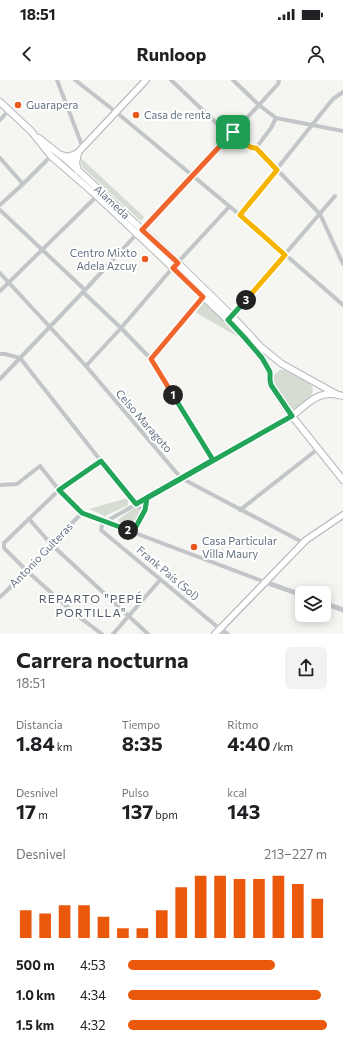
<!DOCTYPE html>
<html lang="es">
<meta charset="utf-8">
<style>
body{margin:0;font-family:Commissioner,sans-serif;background:#f2f2f2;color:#202124;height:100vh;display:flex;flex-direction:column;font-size:15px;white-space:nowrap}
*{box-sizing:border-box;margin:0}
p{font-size:13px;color:#757577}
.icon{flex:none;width:22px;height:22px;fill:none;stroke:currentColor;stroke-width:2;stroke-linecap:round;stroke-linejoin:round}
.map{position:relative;height:554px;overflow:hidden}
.sheet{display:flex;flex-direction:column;background:#fff;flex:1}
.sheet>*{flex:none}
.controls{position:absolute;left:295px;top:506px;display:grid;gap:8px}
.controls a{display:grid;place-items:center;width:36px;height:36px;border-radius:6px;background:#fff;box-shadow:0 2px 10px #0003;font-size:20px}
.pin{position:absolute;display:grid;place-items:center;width:34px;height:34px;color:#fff;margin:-17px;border-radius:8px;box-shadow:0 2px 6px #0006}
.km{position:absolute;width:20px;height:20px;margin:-10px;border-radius:50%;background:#222;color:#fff;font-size:11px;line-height:20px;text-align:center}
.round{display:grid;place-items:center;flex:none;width:42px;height:42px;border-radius:6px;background:#f2f2f2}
.summary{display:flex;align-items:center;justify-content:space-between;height:68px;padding:0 16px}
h1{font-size:22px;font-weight:700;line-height:30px}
.metrics{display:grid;grid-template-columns:repeat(3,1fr);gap:6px;height:68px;padding:4px 16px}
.metrics div{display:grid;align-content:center}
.metrics b{font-size:20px;font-weight:700}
.metrics small{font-size:11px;font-weight:400}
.metrics p{font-size:11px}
.chart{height:112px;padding:8px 16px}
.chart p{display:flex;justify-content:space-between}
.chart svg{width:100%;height:72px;margin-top:4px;stroke:#ea580c;stroke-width:6}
ul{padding:0 16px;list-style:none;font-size:13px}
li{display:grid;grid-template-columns:64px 48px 1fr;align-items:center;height:30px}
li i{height:10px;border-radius:5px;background:#ea580c}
.status{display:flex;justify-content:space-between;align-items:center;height:28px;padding:0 20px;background:#fff;direction:ltr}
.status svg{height:11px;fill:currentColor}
header{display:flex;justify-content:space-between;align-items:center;height:52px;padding:0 16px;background:#fff;font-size:18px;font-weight:700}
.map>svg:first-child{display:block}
.green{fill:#d5dcd2}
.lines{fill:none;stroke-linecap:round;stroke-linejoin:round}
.secondary-casing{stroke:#b4b9be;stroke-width:8}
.primary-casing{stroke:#b5b9bd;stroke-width:8}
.minor{stroke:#c2c6c9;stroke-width:4}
.tertiary{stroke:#c2c6c9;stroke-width:5}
.secondary{stroke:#fff;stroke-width:5.5}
.primary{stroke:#fff;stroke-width:6}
.split-1-casing{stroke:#fff;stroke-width:8}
.split-2-casing{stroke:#fff;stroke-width:8}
.split-3-casing{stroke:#fff;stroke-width:8}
.split-4-casing{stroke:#fff;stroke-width:8}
.split-1{stroke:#f0652b;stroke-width:5}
.split-2{stroke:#22a559;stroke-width:5}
.split-3{stroke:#22a559;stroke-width:5}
.split-4{stroke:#f5b400;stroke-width:5}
.poi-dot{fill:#e9591e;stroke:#fff;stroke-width:1.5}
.labels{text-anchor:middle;stroke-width:4;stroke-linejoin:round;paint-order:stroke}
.poi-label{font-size:11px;fill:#637383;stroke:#fff;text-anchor:start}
.street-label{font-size:11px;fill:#637383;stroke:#fff}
.neighbourhood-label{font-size:12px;letter-spacing:1px;fill:#515d68;stroke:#fff}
</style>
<div class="status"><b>18:51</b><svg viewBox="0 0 49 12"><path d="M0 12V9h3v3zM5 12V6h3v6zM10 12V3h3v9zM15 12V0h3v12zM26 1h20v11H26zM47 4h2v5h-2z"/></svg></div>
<header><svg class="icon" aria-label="back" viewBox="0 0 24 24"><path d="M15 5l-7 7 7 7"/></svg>Runloop<svg class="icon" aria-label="person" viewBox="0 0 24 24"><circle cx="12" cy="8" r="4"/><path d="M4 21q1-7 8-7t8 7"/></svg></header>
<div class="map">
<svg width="343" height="554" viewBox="0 0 343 554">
<rect width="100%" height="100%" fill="#f5f5f1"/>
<!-- green -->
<g class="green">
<polygon points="81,78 144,137 141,141 84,89 81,84"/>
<path d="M207 222 238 254 240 258 195 232C198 227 200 224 207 222Z"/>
<path d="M280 290H284L311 304C312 307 314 310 312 313 310 321 298 331 290 329L272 300C273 295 276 293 280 290Z"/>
<polygon points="128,418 128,425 105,436 89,429"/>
<polygon points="137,426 141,431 131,449 118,443 119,439"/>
</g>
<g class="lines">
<defs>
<g id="secondary">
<polyline points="69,82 146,0"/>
<polyline points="215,554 306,460 343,435"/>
</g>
<g id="primary">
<polyline points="0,22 31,51 51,76 97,116 228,240 244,257 262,278 270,292 270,300 271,305 292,336 343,400"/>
<polyline points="39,58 69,82 178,183 232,236 261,267 282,284 338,315"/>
<polyline points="78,73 76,83 78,91"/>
<polyline points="62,75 68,77 78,73"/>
<path d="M292 336C310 322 318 309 343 316"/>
</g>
</defs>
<!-- secondary casing -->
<use href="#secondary" class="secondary-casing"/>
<!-- primary casing -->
<use href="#primary" class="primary-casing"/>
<!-- minor -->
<g class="minor">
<polyline points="57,0 83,68"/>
<polyline points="75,0 116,32 240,135 343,225"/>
<polyline points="171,0 230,56"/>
<polyline points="233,0 259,25 276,38 343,51"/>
<polyline points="0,40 9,30"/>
<polyline points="233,52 250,67 252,68 256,68 320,134 343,184"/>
<polyline points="256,68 271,48 276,38"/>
<polyline points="0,78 23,104"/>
<polyline points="0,125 23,104 51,76"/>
<polyline points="0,130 85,210"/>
<polyline points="240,135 328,25 333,19 343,12"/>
<polyline points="0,193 86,286 181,398 304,463"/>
<polyline points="0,211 98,115"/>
<polyline points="83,212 121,248 151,279 213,380"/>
<polyline points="231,237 335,116"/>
<polyline points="0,274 5,274 20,278 101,381 144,432"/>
<polyline points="151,279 205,215"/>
<polyline points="86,286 121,248 169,192 229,127"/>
<polyline points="0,299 85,210 132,159 259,25 278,4 279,0"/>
<polyline points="101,381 59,410 4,463 4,468 27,491 74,533 102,554"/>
<polyline points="0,405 17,404 40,386 59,410 82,433 265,502"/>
<polyline points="240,430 319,368"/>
<polyline points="29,439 51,464 148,554"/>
<polyline points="133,452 145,430 147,418"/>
<polyline points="0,517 24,494 51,464 82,433"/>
<polyline points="220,549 101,450 102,445 105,442 292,336"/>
<polyline points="113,554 160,500"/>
</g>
<!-- tertiary -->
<g class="tertiary">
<polyline points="265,502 302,515"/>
<polyline points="324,523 343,530"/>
<polyline points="220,549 227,554"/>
</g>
<!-- secondary -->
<use href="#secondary" class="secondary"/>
<!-- primary -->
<use href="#primary" class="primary"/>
</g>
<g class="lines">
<defs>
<polyline id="split-1" points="173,315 151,279 203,217 173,188 178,183 142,150 233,52"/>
<polyline id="split-2" points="128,450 82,433 59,410 101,381 136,424 213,380 173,315"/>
<polyline id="split-3" points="128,450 133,452 145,430 147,418 292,336 271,305 270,300 270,292 262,278 244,257 228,240 246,220"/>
<path id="split-4" d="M233 52C239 58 248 69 256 68L277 90 240 135 285 175 246 220"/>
</defs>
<!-- split-1 casing -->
<use href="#split-1" class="split-1-casing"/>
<!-- split-2 casing -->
<use href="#split-2" class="split-2-casing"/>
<!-- split-3 casing -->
<use href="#split-3" class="split-3-casing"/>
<!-- split-4 casing -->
<use href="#split-4" class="split-4-casing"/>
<!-- split-1 -->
<use href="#split-1" class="split-1"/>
<!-- split-2 -->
<use href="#split-2" class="split-2"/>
<!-- split-3 -->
<use href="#split-3" class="split-3"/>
<!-- split-4 -->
<use href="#split-4" class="split-4"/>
</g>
<!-- markers -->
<g class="poi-dot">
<circle cx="18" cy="25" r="4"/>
<circle cx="136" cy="35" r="4"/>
<circle cx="145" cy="179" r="4"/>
<circle cx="194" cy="467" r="4"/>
</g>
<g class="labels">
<!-- poi labels -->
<g class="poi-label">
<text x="26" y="29">Guarapera</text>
<text x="144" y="39">Casa de renta</text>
<text x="137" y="177" text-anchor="end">Centro Mixto<tspan x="137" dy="13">Adela Azcuy</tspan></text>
<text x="202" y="465">Casa Particular<tspan x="202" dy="13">Villa Maury</tspan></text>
</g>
<!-- street labels -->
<g class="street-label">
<text transform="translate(112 122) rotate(43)" y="4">Alameda</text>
<text transform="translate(144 341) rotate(49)" y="4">Celso Maragoto</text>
<text transform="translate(41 475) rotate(-46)" y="4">Antonio Gulteras</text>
<text transform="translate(168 493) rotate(40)" y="4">Frank País (Sol)</text>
</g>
<!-- neighbourhood labels -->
<g class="neighbourhood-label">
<text x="91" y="523">REPARTO "PEPÉ<tspan x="91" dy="14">PORTILLA"</tspan></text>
</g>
</g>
</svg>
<div class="controls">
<a><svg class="icon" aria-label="layers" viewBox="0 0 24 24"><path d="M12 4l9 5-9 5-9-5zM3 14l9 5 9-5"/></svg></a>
</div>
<div class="pin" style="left:233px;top:52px;background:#1e9e55"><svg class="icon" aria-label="arrive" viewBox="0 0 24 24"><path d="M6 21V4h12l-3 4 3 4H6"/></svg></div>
<b class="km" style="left:173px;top:315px">1</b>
<b class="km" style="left:128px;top:450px">2</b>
<b class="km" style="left:246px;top:220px">3</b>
</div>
<section class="sheet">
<div class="summary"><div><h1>Carrera nocturna</h1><p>18:51</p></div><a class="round"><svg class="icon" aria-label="share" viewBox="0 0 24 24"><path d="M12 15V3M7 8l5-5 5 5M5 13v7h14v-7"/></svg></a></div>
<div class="metrics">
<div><p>Distancia</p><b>1.84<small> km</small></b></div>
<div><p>Tiempo</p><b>8:35</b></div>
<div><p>Ritmo</p><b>4:40<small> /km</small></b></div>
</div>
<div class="metrics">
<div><p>Desnivel</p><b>17<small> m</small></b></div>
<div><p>Pulso</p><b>137<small> bpm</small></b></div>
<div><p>kcal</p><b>143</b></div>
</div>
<div class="chart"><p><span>Desnivel</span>213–227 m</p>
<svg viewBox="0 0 160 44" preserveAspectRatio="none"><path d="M5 44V27M15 44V29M25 44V24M35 44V24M45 44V31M55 44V38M65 44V38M75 44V27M85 44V13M95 44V6M105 44V6M115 44V8M125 44V8M135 44V6M145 44V11M155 44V20"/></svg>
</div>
<ul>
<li><b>500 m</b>4:53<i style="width:74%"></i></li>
<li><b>1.0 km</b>4:34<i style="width:97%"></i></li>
<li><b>1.5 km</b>4:32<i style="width:100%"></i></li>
</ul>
</section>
